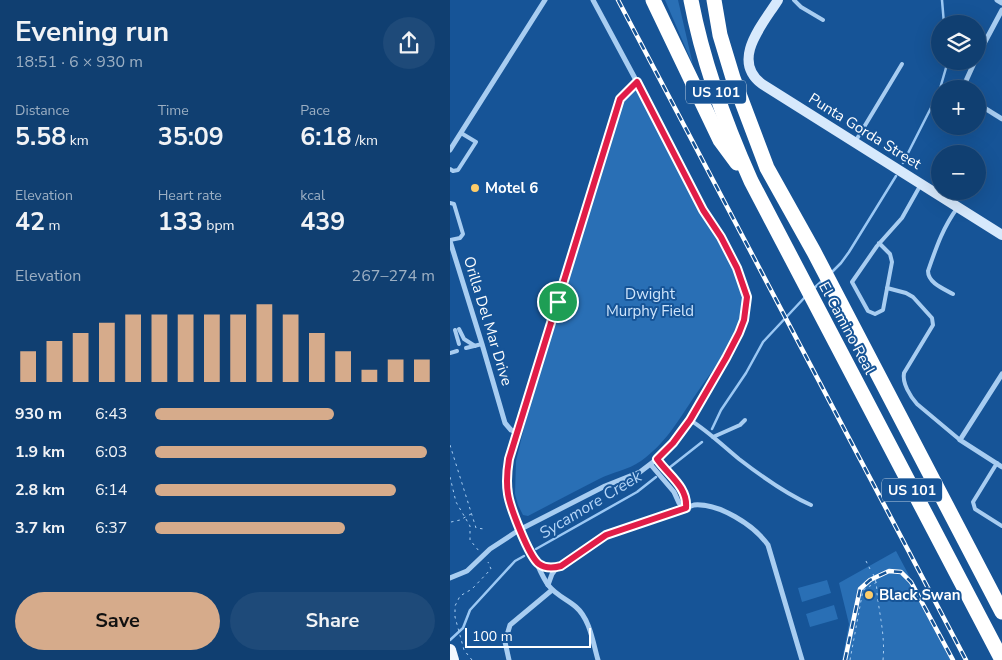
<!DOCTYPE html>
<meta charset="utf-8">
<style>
body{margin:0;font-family:"Nunito Sans",sans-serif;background:#1e4a79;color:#f1f3f6;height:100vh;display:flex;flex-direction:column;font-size:19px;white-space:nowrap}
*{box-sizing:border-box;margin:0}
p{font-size:16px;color:#9cafc3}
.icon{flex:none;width:28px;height:28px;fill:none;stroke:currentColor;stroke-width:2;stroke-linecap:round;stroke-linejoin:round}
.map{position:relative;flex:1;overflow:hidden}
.side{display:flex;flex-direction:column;background:#103f71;width:450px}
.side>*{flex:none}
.fabs{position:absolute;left:481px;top:15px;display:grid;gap:10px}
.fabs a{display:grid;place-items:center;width:55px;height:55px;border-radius:50%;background:#103f71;box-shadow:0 5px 20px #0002,0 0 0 1px #305884;font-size:25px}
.scale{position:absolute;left:15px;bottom:12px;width:126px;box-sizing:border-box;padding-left:5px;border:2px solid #fff;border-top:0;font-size:14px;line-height:18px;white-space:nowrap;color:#fff;-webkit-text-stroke:4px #165497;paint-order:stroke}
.pin{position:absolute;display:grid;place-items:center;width:42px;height:42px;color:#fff;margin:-21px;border:2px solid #fff;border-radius:50%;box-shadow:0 1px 5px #0007}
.round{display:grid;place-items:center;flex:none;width:52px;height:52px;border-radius:26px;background:#1e4a79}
.summary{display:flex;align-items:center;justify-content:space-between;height:85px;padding:0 15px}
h1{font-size:28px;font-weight:700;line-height:38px}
.stats{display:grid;grid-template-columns:repeat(3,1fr);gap:8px;height:85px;padding:5px 15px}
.stats div{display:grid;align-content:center}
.stats b{font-size:25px;font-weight:700}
.stats small{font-size:14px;font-weight:400}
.stats p{font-size:14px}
.chart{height:140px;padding:10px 15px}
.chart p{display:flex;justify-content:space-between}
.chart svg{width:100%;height:90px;margin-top:5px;stroke:#d6ab8b;stroke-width:6}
.cta{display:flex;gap:10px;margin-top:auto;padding:10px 15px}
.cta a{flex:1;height:58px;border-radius:30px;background:#d6ab8b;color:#111;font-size:20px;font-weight:700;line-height:58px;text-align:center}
.cta a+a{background:#1e4a79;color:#f1f3f6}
ul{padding:0 15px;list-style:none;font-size:16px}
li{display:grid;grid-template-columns:80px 60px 1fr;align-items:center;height:38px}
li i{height:12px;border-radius:6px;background:#d6ab8b}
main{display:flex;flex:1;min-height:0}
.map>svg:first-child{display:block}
.green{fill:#296fb5}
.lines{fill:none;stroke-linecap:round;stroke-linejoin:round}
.stream{stroke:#9bc8f4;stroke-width:2.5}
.path{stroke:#a8cdf1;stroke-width:1;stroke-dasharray:2.5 4;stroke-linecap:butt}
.lane{stroke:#a8cdf1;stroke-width:4}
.street{stroke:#a8cdf1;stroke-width:5}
.secondary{stroke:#d7e9fc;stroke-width:10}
.primary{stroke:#f3f8ff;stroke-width:12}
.highway{stroke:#fff;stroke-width:15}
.rail-casing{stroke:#fff;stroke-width:4.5}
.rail{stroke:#165497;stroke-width:2.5;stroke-dasharray:8;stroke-linecap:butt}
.route-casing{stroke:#fff;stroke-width:10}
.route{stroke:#e11d48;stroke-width:6}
.poi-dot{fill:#ffcd69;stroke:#165497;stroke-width:2}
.labels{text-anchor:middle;stroke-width:4;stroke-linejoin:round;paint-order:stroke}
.shield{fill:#165497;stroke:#b9cce0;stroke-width:1}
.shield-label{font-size:14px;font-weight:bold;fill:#fff}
.street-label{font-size:15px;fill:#fff;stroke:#165497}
.poi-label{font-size:15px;font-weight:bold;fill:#fff;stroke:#165497;text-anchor:start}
.park-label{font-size:15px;fill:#d0e6fc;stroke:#165497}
.water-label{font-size:16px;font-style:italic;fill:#b5d6f8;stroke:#165497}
</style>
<main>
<section class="side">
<div class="summary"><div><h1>Evening run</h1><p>18:51 · 6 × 930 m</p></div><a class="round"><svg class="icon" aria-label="share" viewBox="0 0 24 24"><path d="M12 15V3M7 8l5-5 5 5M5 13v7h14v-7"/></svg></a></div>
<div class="stats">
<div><p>Distance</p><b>5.58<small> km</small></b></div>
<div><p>Time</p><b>35:09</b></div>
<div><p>Pace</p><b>6:18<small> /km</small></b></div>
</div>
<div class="stats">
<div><p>Elevation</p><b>42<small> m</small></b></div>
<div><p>Heart rate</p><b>133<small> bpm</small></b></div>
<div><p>kcal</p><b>439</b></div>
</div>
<div class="chart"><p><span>Elevation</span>267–274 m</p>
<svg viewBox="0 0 160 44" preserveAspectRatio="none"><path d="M5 44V29M15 44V24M25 44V20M35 44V15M45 44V11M55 44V11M65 44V11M75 44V11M85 44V11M95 44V6M105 44V11M115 44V20M125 44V29M135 44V38M145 44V33M155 44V33"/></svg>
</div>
<ul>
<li><b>930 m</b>6:43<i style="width:64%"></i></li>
<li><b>1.9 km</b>6:03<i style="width:97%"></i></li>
<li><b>2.8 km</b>6:14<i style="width:86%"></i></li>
<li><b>3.7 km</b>6:37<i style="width:68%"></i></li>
</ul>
<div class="cta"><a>Save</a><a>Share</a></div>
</section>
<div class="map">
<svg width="552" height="660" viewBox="0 0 552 660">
<rect width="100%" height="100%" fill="#165497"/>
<!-- green -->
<g class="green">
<polygon points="215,0 228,0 243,65"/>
<path d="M187 82 288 280C304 322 266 364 244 397 228 421 215 444 191 461 178 470 163 472 149 479 125 491 101 504 78 516L73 515 68 505 65 494 66 461 92 353 170 99Z"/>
<polygon points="446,551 504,660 392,660 399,624 389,583"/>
<polygon points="377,580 381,593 352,602 348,588"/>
<polygon points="384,605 388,619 360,627 356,614"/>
</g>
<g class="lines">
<!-- stream -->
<g class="stream">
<polyline points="492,0 494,24"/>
<polyline points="453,163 489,92 498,61"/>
<polyline points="382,272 391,263 399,252 446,176"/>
<polyline points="363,289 372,281"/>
<polyline points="262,429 271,410 296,373 313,342 356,296"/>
<polyline points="219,468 252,442"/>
<polyline points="86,549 187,492 206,477"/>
<polyline points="0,640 13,628 20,610 65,561 74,556"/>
</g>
<!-- path -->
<g class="path">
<polyline points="0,445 26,528 34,529"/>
<polyline points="0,477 6,502 20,526 20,540 29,551"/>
<polyline points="1,522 10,520 21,514"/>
<polyline points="416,561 420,569"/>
<path d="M423 574C428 584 426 591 428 601 431 621 435 640 433 660"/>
<polyline points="22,660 14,650 5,617 5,606 10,596 22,589 41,569 38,562"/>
<polyline points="400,660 413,590 427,582"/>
</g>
<!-- lane -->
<g class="lane">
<polyline points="344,0 351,7 373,20"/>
<polyline points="405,142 452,64"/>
<polyline points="0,169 3,171 8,170 26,142 11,133"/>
<polyline points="0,203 4,204 13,234 10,238 0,240"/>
<polyline points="429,243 440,254 442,262 433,310 425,314 418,311 402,282 427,246 452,218 470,186"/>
<path d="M437 288 456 293 463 297 482 318 483 325 454 373C452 383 460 396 467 404L510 440"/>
<path d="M503 294C494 289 478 283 478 271 486 248 493 227 508 207"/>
<polyline points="9,329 14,339 25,346"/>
<polyline points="5,330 9,344"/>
<polyline points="16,348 32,344"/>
<polyline points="0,353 7,351"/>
<path d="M240 420C258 431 273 446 289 459 311 476 336 494 361 505"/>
<polyline points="263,437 290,425 295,420"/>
<polyline points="547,463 523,502 525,509 552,526"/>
</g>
<!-- street -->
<g class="street">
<polyline points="547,0 552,3"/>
<polyline points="528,55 552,10"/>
<polyline points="515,89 515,83 525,61"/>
<polyline points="528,104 552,119"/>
<polyline points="0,150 95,0"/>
<polyline points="0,241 32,344 55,423 61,430 66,432"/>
<polyline points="552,374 510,440 552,467"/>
<path d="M207 459C218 475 238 487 236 508"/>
<polyline points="201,465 224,492 229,503 236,508"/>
<polyline points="87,562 97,567 108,566"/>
<polyline points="0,578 17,571 40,549 69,530 155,486 190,472 207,459 223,443 240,420 289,333 297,306 297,297 295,287 287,269 271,237 253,211 187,82 143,0"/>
<path d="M98 585 102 574 105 570 157 535 244 505C269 503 304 525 318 545L352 660"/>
<polyline points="59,660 55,642 60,625 102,590"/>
<path d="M148 660C143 643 140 619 126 607 118 600 106 595 99 586 91 576 88 564 82 553 56 503 51 487 66 432L170 99 187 82"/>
</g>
<!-- secondary -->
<path class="secondary" d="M328 0C313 24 280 60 312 84L552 235"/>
<!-- primary -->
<polyline class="primary" points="0,650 3,660"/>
<!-- highway -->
<g class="highway">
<polyline points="203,0 270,140 287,163"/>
<path d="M241 0C253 63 275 123 301 181L552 660"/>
<polyline points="264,0 270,35 283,78 317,168 364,252 552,612"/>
</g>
<defs>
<g id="rail">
<polyline points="168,0 516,660"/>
<polyline points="395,660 410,589 420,580 439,571 451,572 461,582 503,660"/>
</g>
</defs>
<!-- rail casing -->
<use href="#rail" class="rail-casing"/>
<!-- rail -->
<use href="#rail" class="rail"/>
</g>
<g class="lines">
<defs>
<path id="route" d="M187 82 253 210 271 237 287 268 297 297 294 320 289 333 276 358 240 420 223 443 207 459C218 475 238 487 236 508L156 535 111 566C104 568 96 569 89 564 79 557 60 507 58 494 56 482 57 471 59 459L170 99Z"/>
</defs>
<!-- route casing -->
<use href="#route" class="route-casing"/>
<!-- route -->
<use href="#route" class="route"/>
</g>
<!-- markers -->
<g class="poi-dot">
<circle cx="25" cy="188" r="5"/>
<circle cx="419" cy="595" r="5"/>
</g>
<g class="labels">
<!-- shield labels -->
<g class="shield">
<rect x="236" y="80.5" width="60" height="23" rx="4"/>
<rect x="432" y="478.5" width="60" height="23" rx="4"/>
</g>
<g class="shield-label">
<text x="266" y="97">US 101</text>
<text x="462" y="495">US 101</text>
</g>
<!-- street labels -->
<g class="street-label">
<text transform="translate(415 131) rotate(32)" y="5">Punta Gorda Street</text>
<text transform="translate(38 321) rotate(73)" y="5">Orilla Del Mar Drive</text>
<text transform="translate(397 328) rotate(62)" y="5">El Camino Real</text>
</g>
<!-- poi labels -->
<g class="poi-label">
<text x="35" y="193">Motel 6</text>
<text x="429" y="600">Black Swan</text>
</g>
<!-- park labels -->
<g class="park-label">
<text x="200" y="299">Dwight<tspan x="200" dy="17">Murphy Field</tspan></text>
</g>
<!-- water labels -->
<g class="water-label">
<text transform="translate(140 504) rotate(-31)" y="6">Sycamore Creek</text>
</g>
</g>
</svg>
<div class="fabs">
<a><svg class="icon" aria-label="layers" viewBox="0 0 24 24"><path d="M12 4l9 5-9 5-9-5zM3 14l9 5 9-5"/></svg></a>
<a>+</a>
<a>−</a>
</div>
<div class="scale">100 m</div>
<div class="pin" style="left:108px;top:302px;background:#1e9e55"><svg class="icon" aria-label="arrive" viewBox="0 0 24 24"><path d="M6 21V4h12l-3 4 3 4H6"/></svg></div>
</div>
</main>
